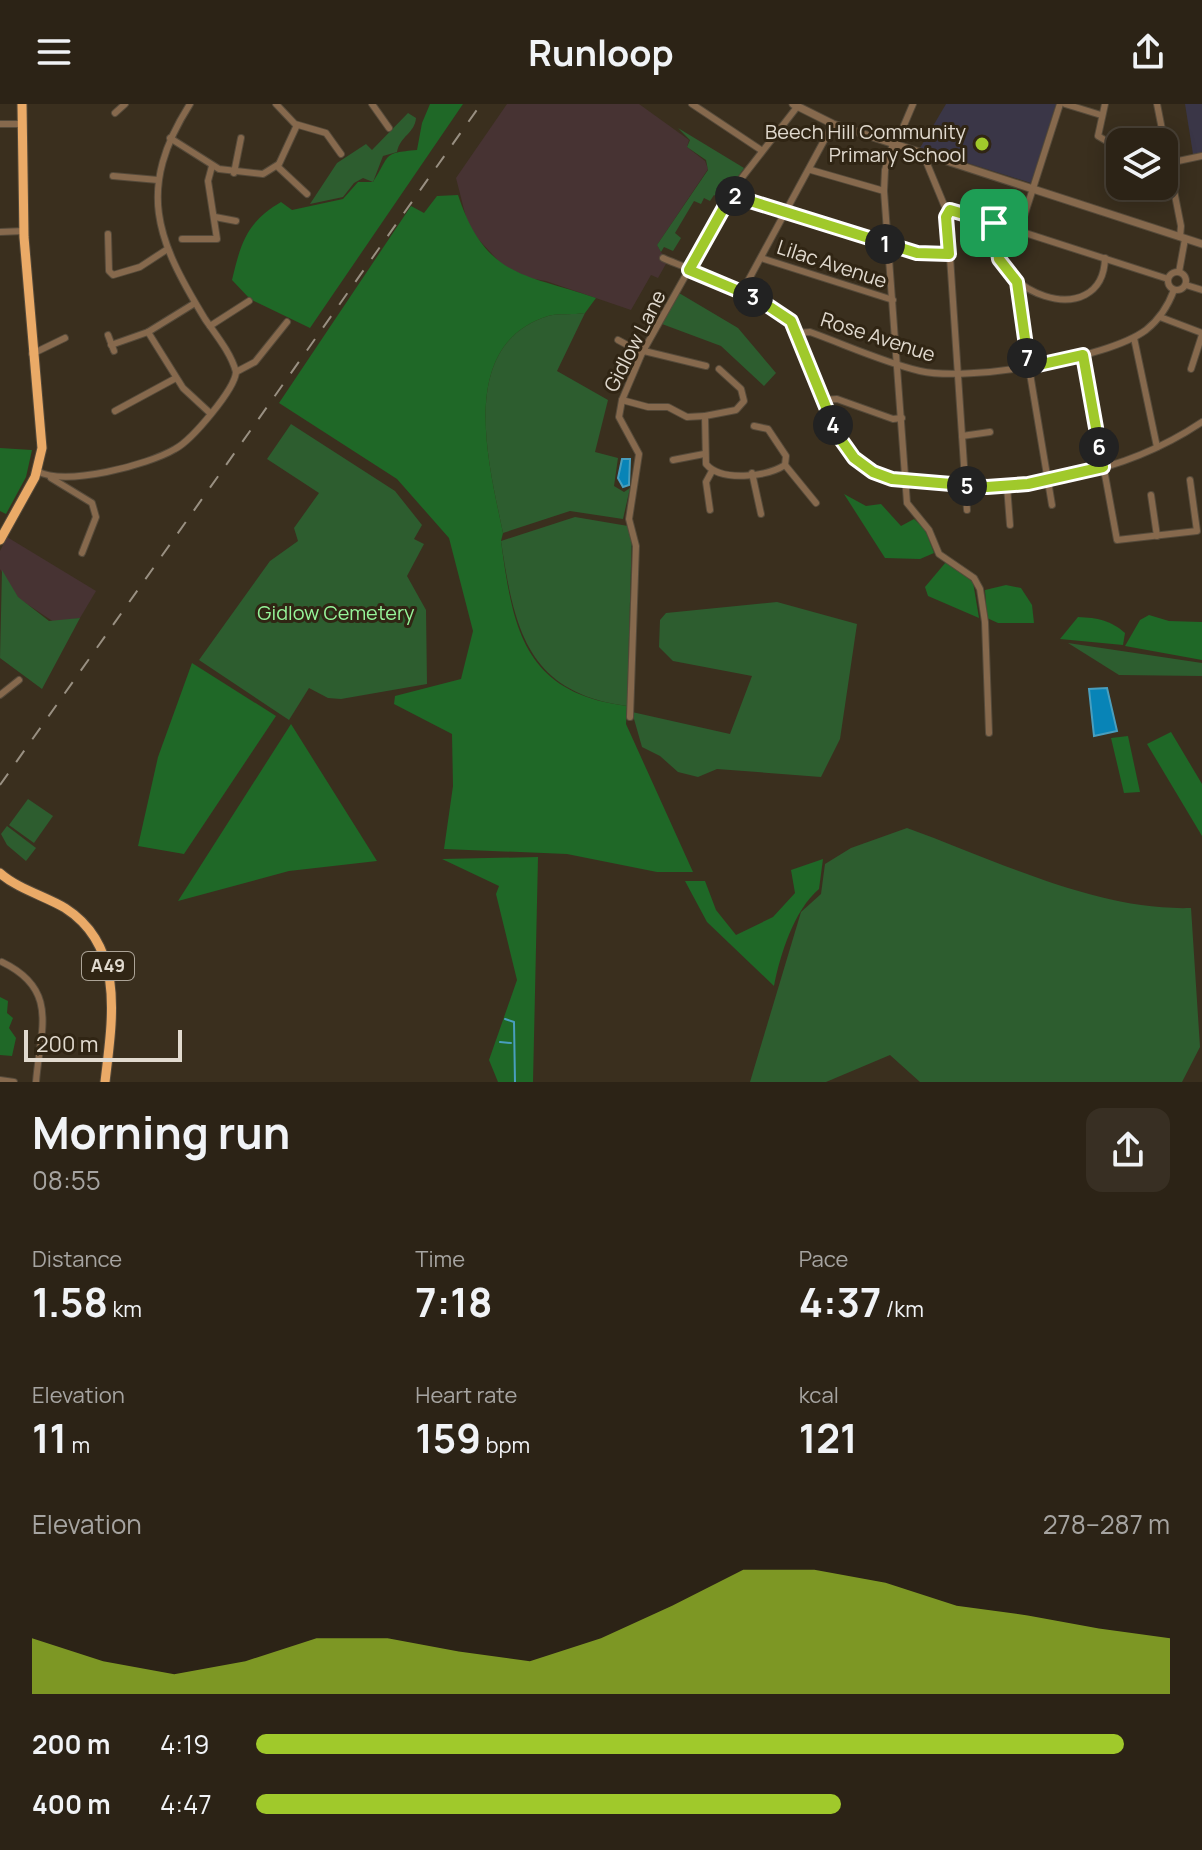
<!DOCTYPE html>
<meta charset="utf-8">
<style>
body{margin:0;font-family:Manrope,sans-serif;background:#382f23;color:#f1f3f6;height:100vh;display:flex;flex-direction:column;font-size:30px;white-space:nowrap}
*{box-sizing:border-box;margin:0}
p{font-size:26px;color:#a6a4a1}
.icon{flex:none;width:44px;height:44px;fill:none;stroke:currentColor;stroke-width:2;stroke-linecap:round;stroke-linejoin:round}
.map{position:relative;height:978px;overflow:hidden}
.sheet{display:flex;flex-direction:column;background:#2c2316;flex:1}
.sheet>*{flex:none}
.controls{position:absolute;left:1106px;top:24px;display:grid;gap:16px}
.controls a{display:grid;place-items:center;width:72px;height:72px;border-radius:16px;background:#2c2316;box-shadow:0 4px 20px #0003,0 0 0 2px #484035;font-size:40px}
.scale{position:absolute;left:24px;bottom:20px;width:158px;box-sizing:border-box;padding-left:8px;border:4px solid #e1dacf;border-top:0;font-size:22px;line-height:28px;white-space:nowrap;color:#e1dacf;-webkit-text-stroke:6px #302514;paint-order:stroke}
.pin{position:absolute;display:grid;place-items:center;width:68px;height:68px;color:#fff;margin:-34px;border-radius:16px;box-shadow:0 4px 12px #0006}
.km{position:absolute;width:40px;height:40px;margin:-20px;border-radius:50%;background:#222;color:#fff;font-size:22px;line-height:40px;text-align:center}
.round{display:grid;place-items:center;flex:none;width:84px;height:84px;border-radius:16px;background:#382f23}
.overview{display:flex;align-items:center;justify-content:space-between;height:136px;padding:0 32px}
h1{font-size:44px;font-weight:700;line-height:60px}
.stats{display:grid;grid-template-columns:repeat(3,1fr);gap:12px;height:136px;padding:8px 32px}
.stats div{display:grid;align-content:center}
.stats b{font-size:40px;font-weight:700}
.stats small{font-size:22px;font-weight:400}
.stats p{font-size:22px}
.chart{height:224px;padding:16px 32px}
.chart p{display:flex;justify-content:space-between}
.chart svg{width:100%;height:144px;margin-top:8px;fill:#a0c92b;opacity:.7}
ul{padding:0 32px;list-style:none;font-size:26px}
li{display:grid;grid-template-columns:128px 96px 1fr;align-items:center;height:60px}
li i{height:20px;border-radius:10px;background:#a0c92b}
header{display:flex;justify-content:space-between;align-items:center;height:104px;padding:0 32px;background:#2c2316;font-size:36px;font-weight:700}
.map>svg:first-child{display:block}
.industrial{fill:#473333}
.education{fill:#3a3647}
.green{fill:#2d5d2f}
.forest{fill:#1f6827}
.water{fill:#0884b7;stroke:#499ebe;stroke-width:2}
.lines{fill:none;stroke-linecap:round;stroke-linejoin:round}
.stream{stroke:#499ebe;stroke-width:2}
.minor-casing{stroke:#554a3a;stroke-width:8}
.tertiary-casing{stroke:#554a3a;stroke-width:9}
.trunk-casing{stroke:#554a3a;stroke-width:11}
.minor{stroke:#86694d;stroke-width:6}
.tertiary{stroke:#86694d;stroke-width:7}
.trunk{stroke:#eaaa67;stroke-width:9}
.rail{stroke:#999082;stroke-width:2;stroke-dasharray:14 14;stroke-linecap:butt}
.route-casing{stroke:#fff;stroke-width:16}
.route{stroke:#a0c92b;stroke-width:10}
.poi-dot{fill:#a0c92b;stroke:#302514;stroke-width:3}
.labels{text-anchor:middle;stroke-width:6;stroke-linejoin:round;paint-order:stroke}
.shield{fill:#302514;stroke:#aca497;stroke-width:2}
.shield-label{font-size:18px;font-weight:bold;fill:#e1dacf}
.poi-label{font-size:20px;fill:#e1dacf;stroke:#302514;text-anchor:end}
.street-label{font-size:20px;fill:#e1dacf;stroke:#302514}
.park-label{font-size:20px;fill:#96f499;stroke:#302514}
</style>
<header><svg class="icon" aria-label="menu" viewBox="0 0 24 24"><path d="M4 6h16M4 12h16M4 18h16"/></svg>Runloop<svg class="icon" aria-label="share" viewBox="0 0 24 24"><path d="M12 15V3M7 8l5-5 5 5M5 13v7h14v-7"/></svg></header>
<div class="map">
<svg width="1202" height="978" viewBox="0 0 1202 978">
<rect width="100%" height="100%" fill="#3a2f1e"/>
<!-- industrial -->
<g class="industrial">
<polygon points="507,0 639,0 689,36 687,43 705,57 708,65 657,141 667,158 658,174 651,171 631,206 546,177 522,173 504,163 469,125 456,74"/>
<polygon points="7,433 96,487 80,514 54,518 18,494 0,465 0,447"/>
</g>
<!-- education -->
<g class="education">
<polygon points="946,0 1056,0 1031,79 920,44"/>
<polygon points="1185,0 1202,0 1202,50 1193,50"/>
</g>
<!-- green -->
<g class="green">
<path d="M408 9 416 14C415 29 400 32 397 48L383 52 373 78 363 74 354 79 343 93 310 100 337 59 366 40 372 46Z"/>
<polygon points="678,24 744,64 722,95 714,91 710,97 704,94 701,100 694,97 675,129 681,134 673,147 664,143 661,148 657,141 708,66 706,56 687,43 690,36"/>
<polygon points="679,189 738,224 776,269 764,282 721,242 662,220"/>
<path d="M585 209 557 267 608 296 595 348 618 354 614 382 624 388 630 384 623 415 570 407 503 429C489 360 456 241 548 212 559 209 574 211 585 209Z"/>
<polygon points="291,320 395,387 422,421 414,435 424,440 407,472 426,506 427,580 341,595 328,594 309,584 289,616 199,556 270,457 298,437 294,424 319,389 267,355"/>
<path d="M575 413 628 422 632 427 627 602C526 589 514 523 501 437Z"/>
<polygon points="2,466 18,493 49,517 80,514 42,585 0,554"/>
<polygon points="777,498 857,520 840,635 821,673 717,665 698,673 678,668 660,652 642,643 632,608 730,630 752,572 673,557 659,543 660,516 666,509"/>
<polygon points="1068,539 1202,559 1202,572 1119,571"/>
<polygon points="28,695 53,712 34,739 9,721"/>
<polygon points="7,722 36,744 26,757 7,741 1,730"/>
<path d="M907 724C996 756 1096 807 1191 804L1200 943 1182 978H920L890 951 826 978H750L801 808 821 790 825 760 851 744Z"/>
</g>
<!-- forest -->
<g class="forest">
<path d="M430 0H463L310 224 250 195 232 176C241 138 247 118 281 98L292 106 343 95 358 78H373C391 51 381 49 417 46L422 19Z"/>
<path d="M458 91C486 174 523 169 596 194L585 209C574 211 559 209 548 212 456 241 489 360 503 429L501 437C513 526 524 589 627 602L626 620 693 768H657L567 750 444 745 453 682 452 630 394 600 395 592 461 575 473 527 449 434 397 375 279 299 411 102 424 109 437 92Z"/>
<polygon points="0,344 32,346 26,373 6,410 0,407"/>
<polygon points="844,390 866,402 881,400 901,422 914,415 925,425 934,449 920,455 885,454"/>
<polygon points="946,458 973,478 979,514 928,492 925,483"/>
<polygon points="1006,481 1021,484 1032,501 1034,519 998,519 987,514 985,486"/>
<polygon points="1149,511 1169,517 1202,518 1202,556 1125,542 1140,516"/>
<path d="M1078 513C1098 514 1110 516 1125 529L1123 541 1060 535Z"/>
<polygon points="192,559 276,612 184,750 138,742 158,653"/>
<polygon points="291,620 377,757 289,767 178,797"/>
<polygon points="1171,628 1202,680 1202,732 1147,640"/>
<polygon points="1128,632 1140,688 1124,689 1111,634"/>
<polygon points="538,753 533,978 498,978 489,956 517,876 496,790 499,782 442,755"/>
<path d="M823 755 819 785C794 806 780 851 774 882L707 818 685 777H705L716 806 736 831 773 813 795 789 791 766Z"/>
<polygon points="0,893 8,897 7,909 13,914 9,924 16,934 12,952 0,951"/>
</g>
<!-- water -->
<g class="water">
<polygon points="622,355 630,355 629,381 623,383 618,374"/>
<polygon points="1107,584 1117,627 1094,632 1089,585"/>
</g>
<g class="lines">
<!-- stream -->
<g class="stream">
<polyline points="505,915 514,918 515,978"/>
<polyline points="500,938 511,939"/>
</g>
<defs>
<g id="minor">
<path d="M190 0C136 85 156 135 205 215 216 231 231 249 236 268"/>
<polyline points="276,0 295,20 326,29 341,50"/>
<polyline points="372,0 389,24"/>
<polyline points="692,0 761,46"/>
<polyline points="1065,0 1101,11"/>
<polyline points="1105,0 1098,32 1120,45"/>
<polyline points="1157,0 1181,122 1180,133"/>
<polyline points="115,9 125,0"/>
<polyline points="0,20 22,20"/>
<polyline points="170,34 219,65 263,70 279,60 297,21"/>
<polyline points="893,40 885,66 884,87 907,399 929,426 939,450 974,474 980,485 985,518 989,629"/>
<polyline points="896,40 913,0"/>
<polyline points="923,50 947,108 967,406"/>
<polyline points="1164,60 1202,52"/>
<polyline points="277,62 307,90"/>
<polyline points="811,66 884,87"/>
<polyline points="234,69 241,34"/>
<polyline points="113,72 158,76"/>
<polyline points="731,91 897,145 949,150"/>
<polyline points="947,108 954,106 1168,175"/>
<polyline points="215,113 236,117"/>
<path d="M994 119C983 191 1103 230 1105 154"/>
<polyline points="1020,125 1060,0"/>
<polyline points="0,128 24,127"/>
<polyline points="108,130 109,167 113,171 140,163 166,146"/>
<polyline points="182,135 217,135 208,77 212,62"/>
<path d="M663 154C698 170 768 189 792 219 800 228 803 241 806 252 818 286 829 330 856 355 876 375 902 376 929 379 1023 388 1123 371 1202 318"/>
<polyline points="761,154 893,196"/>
<circle cx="1177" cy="177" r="9"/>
<polyline points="1179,168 1185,135"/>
<polyline points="1017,178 1016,186 1052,401"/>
<polyline points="1186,181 1202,186"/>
<polyline points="742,188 833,20"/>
<polyline points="1160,213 1202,229"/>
<polyline points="210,222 249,197"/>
<polyline points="148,228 183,284 210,309"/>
<path d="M798 229 810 228C846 241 883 258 920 267 968 278 1107 255 1146 226 1160 215 1168 202 1174 186"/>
<polyline points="108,231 114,247"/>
<polyline points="1134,234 1157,343"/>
<polyline points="618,236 642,249"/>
<polyline points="111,241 148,228 195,199"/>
<polyline points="644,247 706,262"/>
<polyline points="32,250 65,234"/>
<polyline points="1083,251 1117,436 1197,427 1190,376"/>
<polyline points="1191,265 1202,231"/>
<polyline points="236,268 255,258 287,218"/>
<path d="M622 296 648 303H668L687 313 705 312 706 360C721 378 766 373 785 361L786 352 768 325 754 322"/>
<polyline points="823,296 837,295 893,315 902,314"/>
<polyline points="115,307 176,274"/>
<polyline points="705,312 736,306 744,297 741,285 719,265"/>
<polyline points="962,332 990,328"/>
<polyline points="673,356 704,350"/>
<polyline points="785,361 816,399"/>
<path d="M37 367C65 383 148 361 175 345 192 336 235 285 236 268"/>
<polyline points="752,369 761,410"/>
<polyline points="51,374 92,399 96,413 82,449"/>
<polyline points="1007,382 1010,421"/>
<polyline points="1151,391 1157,432"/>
<polyline points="710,406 706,378 712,367"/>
<polyline points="0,591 19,576"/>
<polyline points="630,613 636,442 629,415 639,350 619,313 622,296 642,249 737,80 797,3"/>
<path d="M2 858C60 886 40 926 36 978"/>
<polyline points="0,976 14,978"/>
</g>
<polyline id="tertiary" points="793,0 833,20 1202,140"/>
<g id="trunk">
<polyline points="0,436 35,373 42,344 24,133 22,0"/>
<path d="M0 769C18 785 45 792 65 804 126 843 112 917 105 978"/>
</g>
</defs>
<!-- minor casing -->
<use href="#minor" class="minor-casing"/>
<!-- tertiary casing -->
<use href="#tertiary" class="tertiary-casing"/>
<!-- trunk casing -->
<use href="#trunk" class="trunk-casing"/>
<!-- minor -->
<use href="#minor" class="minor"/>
<!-- tertiary -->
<use href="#tertiary" class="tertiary"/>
<!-- trunk -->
<use href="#trunk" class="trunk"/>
<!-- rail -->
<polyline class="rail" points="0,681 481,0"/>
</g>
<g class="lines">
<defs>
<polygon id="route" points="731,91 917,149 949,150 946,113 950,106 994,119 999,155 1017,178 1029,263 1083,251 1103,363 1028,380 987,383 892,375 873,368 854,354 837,330 791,217 758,195 689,166"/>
</defs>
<!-- route casing -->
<use href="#route" class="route-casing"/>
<!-- route -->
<use href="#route" class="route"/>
</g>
<!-- markers -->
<circle class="poi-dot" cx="982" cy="40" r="8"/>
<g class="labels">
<!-- shield labels -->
<rect class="shield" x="82" y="848" width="52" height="28" rx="6"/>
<g class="shield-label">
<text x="108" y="868">A49</text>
</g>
<!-- poi labels -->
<g class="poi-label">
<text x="966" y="35">Beech Hill Community<tspan x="966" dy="23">Primary School</tspan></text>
</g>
<!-- street labels -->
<g class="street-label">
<text transform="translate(832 160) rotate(18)" y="7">Lilac Avenue</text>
<text transform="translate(878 233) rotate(18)" y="7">Rose Avenue</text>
<text transform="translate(635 237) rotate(-63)" y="7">Gidlow Lane</text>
</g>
<!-- park labels -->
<g class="park-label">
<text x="336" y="516">Gidlow Cemetery</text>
</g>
</g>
</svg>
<div class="controls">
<a><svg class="icon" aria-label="layers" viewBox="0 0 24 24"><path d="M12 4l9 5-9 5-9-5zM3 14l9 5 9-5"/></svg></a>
</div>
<div class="scale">200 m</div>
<div class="pin" style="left:994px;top:119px;background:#1e9e55"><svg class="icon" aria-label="arrive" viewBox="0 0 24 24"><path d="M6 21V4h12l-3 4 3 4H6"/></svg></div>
<b class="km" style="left:885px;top:140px">1</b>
<b class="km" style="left:735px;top:92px">2</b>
<b class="km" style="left:753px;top:193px">3</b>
<b class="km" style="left:833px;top:321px">4</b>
<b class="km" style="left:967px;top:382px">5</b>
<b class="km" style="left:1099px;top:343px">6</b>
<b class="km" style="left:1027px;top:254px">7</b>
</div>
<section class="sheet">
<div class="overview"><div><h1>Morning run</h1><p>08:55</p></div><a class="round"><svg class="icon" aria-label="share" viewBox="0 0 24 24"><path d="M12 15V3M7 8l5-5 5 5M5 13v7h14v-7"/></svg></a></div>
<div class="stats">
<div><p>Distance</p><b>1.58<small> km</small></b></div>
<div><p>Time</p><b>7:18</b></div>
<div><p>Pace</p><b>4:37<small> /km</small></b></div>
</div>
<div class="stats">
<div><p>Elevation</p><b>11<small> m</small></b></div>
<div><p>Heart rate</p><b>159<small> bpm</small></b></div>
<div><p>kcal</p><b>121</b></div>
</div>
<div class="chart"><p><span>Elevation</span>278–287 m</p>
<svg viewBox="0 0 160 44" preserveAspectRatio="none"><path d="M0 44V27L10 34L20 38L30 34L40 27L50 27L60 31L70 34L80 27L90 17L100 6L110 6L120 10L130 17L140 20L150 24L160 27V44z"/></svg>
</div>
<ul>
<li><b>200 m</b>4:19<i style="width:95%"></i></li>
<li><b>400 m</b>4:47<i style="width:64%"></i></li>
</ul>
</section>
